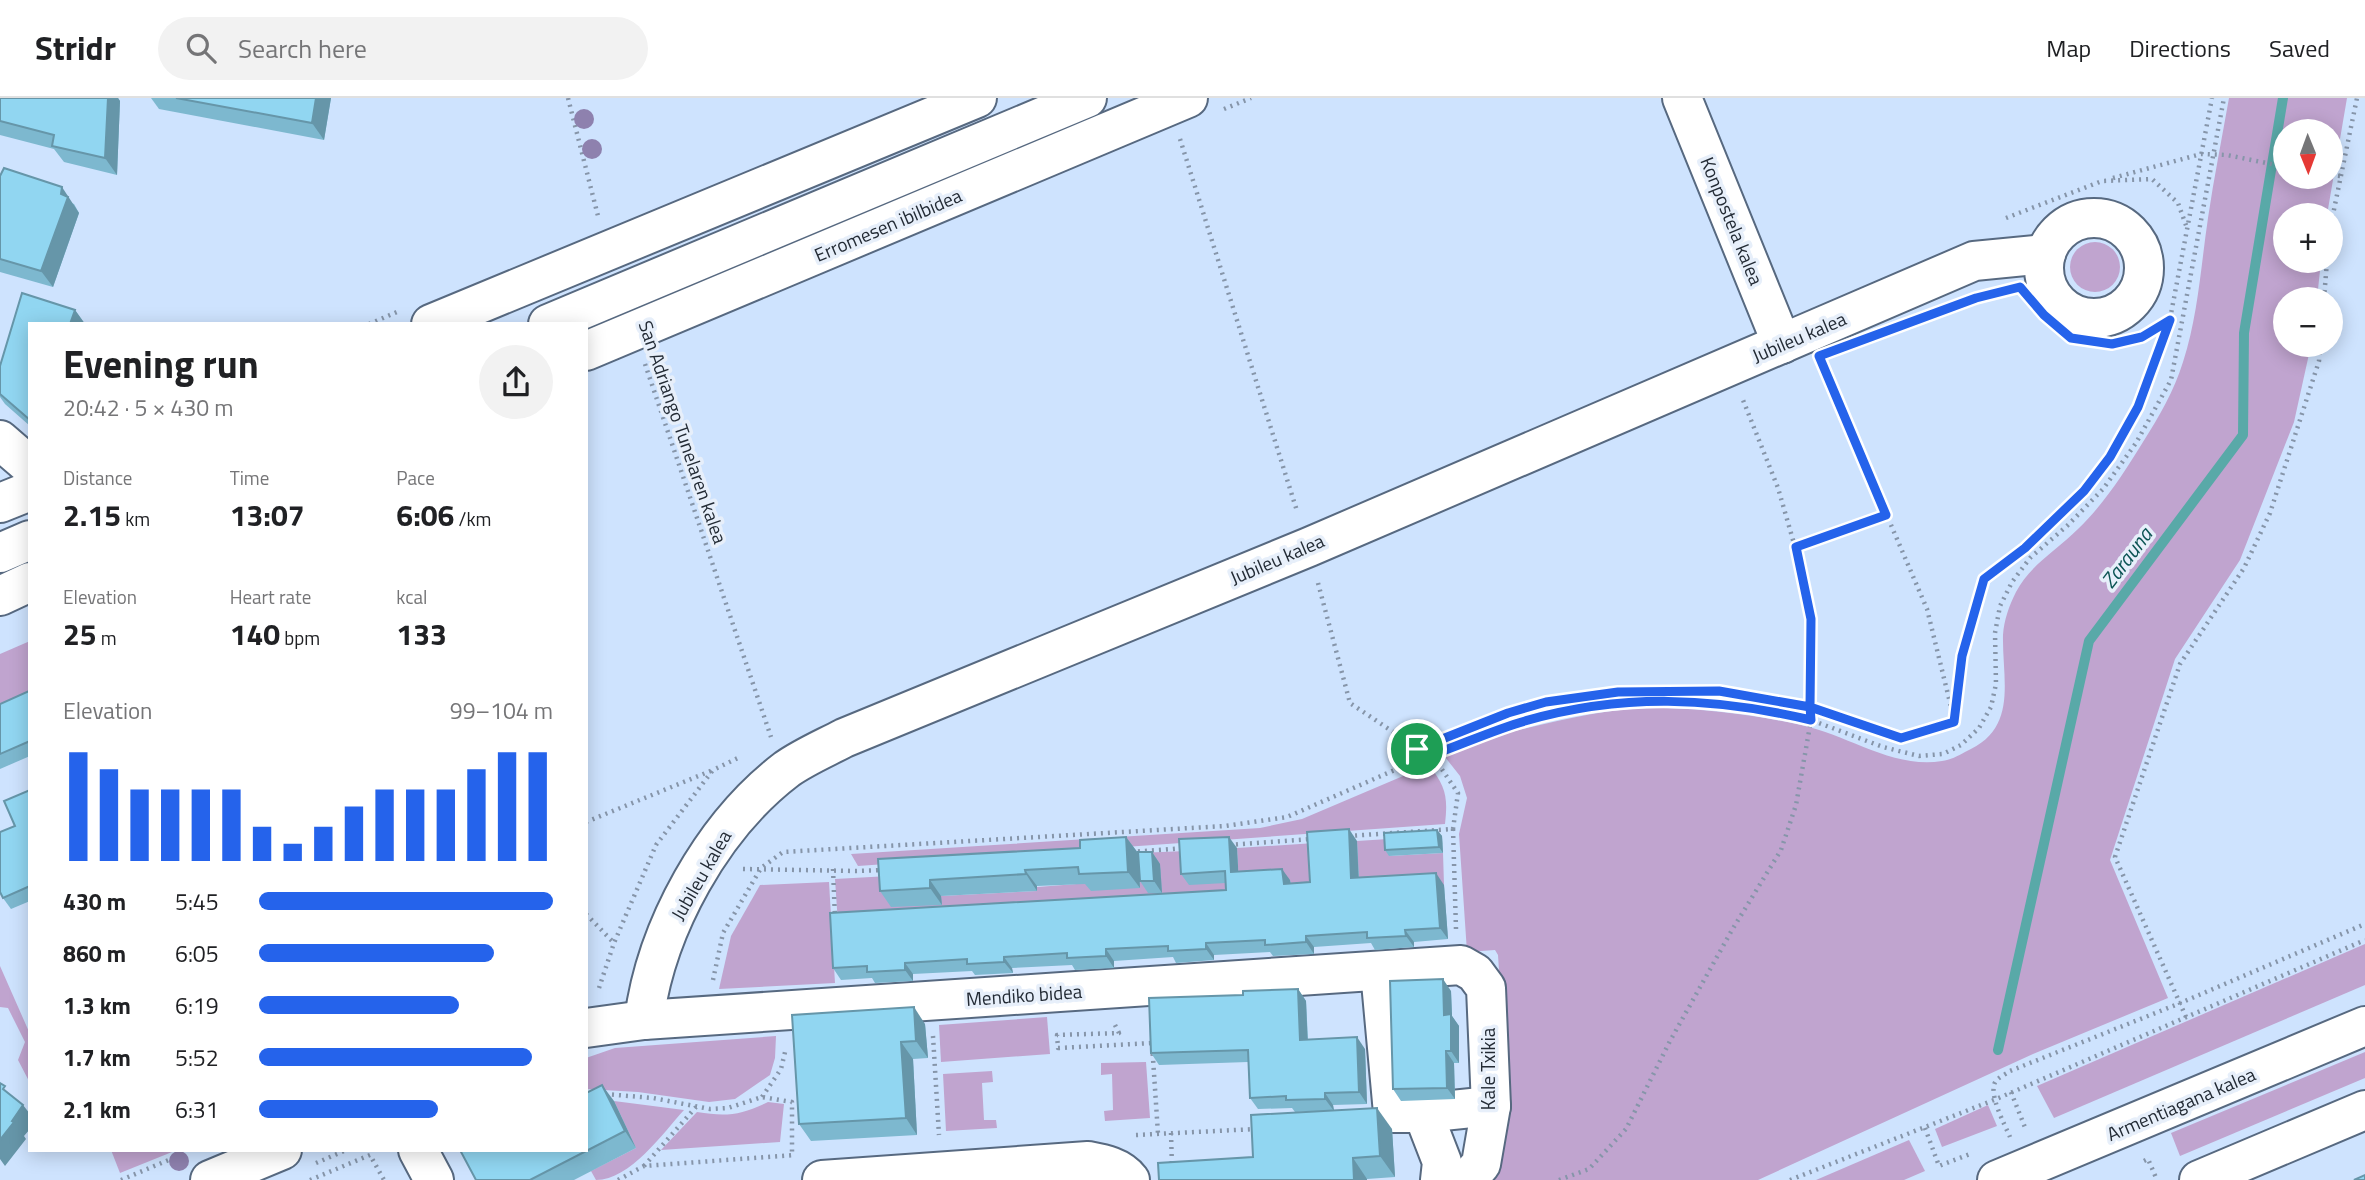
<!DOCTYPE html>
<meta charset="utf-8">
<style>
body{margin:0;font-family:"Titillium Web",sans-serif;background:#f2f2f2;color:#202124;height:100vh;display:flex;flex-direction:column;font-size:26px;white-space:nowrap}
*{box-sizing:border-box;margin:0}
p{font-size:23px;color:#757577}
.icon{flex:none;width:38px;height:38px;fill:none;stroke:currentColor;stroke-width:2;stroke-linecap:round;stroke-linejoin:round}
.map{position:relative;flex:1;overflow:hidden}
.panel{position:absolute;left:28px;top:224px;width:560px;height:830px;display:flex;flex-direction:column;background:#fff;border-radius:0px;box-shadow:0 4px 18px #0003}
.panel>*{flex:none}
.needle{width:46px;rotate:179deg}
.tools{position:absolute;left:2273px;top:21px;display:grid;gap:14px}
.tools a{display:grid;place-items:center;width:70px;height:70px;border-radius:50%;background:#fff;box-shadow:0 4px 18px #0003;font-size:35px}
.pin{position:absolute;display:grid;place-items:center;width:60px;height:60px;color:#fff;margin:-30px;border:4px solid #fff;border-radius:50%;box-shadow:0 2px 7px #0007}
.round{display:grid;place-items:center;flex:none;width:74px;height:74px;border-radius:37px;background:#f2f2f2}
.head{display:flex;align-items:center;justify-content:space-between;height:119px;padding:0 35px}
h1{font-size:38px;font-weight:700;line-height:52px}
.metrics{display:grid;grid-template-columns:repeat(3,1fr);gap:10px;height:119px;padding:7px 35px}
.metrics div{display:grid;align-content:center}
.metrics b{font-size:30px;font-weight:700}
.metrics small{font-size:19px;font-weight:400}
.metrics p{font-size:19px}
.chart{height:196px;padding:14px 35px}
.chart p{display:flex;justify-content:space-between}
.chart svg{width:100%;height:126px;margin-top:7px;stroke:#2563eb;stroke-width:6}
ul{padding:0 35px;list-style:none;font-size:23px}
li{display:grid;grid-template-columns:112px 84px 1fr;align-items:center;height:52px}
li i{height:18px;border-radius:9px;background:#2563eb}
header{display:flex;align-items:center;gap:42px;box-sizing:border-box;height:98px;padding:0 35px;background:#fff;border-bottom:2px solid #e0e0e0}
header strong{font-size:33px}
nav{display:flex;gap:38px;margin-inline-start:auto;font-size:24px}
.search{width:490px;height:63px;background:#f2f2f2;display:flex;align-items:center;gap:18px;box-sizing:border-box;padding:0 24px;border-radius:38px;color:#757577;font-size:26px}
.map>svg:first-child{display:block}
.green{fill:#c0a4cf;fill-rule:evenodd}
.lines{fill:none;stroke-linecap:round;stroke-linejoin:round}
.stream{stroke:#59a9a8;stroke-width:10}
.street-casing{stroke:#576980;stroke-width:42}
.primary-casing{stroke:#576980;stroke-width:42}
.path{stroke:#8695a9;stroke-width:4.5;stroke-dasharray:2 5;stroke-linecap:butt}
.street{stroke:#fff;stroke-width:38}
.primary{stroke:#fff;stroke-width:38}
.tree{fill:#8e81ae}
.wall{fill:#7db8cf}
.shaded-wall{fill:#6696a9}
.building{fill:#91d6f1;stroke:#6696a9;stroke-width:2}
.route-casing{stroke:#fff;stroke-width:14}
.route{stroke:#2563eb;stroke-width:9}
.labels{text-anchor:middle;stroke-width:7;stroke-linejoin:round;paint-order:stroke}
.street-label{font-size:19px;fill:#232b35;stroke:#e7effa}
.water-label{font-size:21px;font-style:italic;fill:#0c5454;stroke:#e7effa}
</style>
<header>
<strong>Stridr</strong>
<div class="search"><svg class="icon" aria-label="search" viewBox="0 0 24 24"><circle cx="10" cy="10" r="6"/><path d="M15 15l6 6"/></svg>Search here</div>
<nav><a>Map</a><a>Directions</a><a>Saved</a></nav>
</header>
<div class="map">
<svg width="2365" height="1082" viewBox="0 0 2365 1082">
<rect width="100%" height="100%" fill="#cee3fe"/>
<!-- green -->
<g class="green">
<path d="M2229 0H2347L2327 117H2286V163H2321L2317 201H2286V247H2311L2294 324 2240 462 2175 561 2110 762 2168 900 2033 956 1758 1082H1491L1498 1072 1509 1026 1498 857 1495 852 1467 854 1459 736 1467 700 1460 678 1445 659C1470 649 1496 637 1523 631 1567 620 1616 609 1662 610 1709 611 1755 617 1801 627 1848 637 1893 671 1942 663 1950 662 1958 658 1965 654 2019 631 2002 583 2003 537 2004 522 2009 508 2016 494 2030 467 2057 452 2078 431 2104 406 2124 375 2143 344 2159 319 2174 293 2183 264 2198 218 2201 167 2208 120 2214 79 2222 40 2229 0ZM2286 33H2331V79H2286Z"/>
<circle cx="2095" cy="169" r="25"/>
<polygon points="30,543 30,608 0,621 0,556"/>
<path d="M1429 667C1446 689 1448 699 1445 726L858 768 851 756 1260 730 1302 721Z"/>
<polygon points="1388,741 1389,758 1443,755 1444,787 1359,791 1357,743"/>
<polygon points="1315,745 1318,796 1292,798 1290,782 1239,786 1237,750"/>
<polygon points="1187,753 1233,784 1234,803 838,826 835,781 889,778 941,807 941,798 1037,793 1037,789 1090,785 1140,790 1138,755"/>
<polygon points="829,784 835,885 719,891 731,838 760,787"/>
<polygon points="2365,846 2365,887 2054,1020 2037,988"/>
<polygon points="0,868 30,936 30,985 18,962 25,944 8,910 0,909"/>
<polygon points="1047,919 1050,956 941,964 939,927"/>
<polygon points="776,938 775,960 770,977 735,1001 709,1004 638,994 586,991 586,960 615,950"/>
<polygon points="2365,954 2365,980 2180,1058 2171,1035"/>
<polygon points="1146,964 1150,1020 1105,1023 1104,1013 1113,1012 1112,976 1101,977 1101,965"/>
<polygon points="992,973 993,984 982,985 984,1022 996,1022 997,1030 946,1033 943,976"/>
<path d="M614 1003 684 1012C663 1035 630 1082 596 1082L591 1073 636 1050Z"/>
<path d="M768 1004 784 1006 780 1044 661 1052 697 1014C727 1019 741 1017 768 1004Z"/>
<polygon points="1988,1007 1997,1028 1942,1049 1935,1031"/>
<polygon points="1909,1042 1925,1073 1904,1082 1816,1082"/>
<polygon points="111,1052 177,1052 120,1075"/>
</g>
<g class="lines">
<!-- stream -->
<polyline class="stream" points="1998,952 2089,543 2243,337 2244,235 2283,0"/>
<defs>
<g id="street">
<polyline points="1682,0 1782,246"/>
<circle cx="2094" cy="170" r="50"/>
<polyline points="431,226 977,0"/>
<polyline points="548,226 1087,0"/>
<polyline points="586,253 1188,0"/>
<polyline points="0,342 30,368"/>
<polyline points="0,405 30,393"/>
<polyline points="0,455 30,442"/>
<polyline points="0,498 30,484"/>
<polyline points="1380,873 1393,1015 1423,1015 1491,1008"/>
<path d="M644 922C656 830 712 728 787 671 804 659 825 650 844 640L1309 449 1974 163 2046 156"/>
<polyline points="586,930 644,922 1461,867 1475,875 1486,890 1491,1008 1481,1066 1467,1082"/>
<polyline points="1423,1015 1442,1064 1440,1082"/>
<polyline points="418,1052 434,1082"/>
<polyline points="210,1082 282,1052"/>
<path d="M822 1082 1088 1063C1104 1066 1120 1069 1130 1082"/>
</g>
<g id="primary">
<polyline points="1997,1082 2365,928"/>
<polyline points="2199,1082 2365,1012"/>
</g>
</defs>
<!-- street casing -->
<use href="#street" class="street-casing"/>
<!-- primary casing -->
<use href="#primary" class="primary-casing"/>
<!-- path -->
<g class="path">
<polyline points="568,0 598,118"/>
<polyline points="1224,11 1251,0"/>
<polyline points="1180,41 1297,413"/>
<polyline points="2331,77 2340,78"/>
<polyline points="2113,80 2201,56 2227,57 2286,69"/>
<polyline points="2006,120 2102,83 2152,81 2178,105 2187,130"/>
<polyline points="2331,126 2357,0"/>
<polyline points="2025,194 2044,217 2071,240 2112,245 2142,238 2170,222"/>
<polyline points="2324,201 2327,163"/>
<polyline points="369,226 397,214"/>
<polyline points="645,266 771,639"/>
<polyline points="1822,266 1927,511 1954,621"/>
<polyline points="1795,449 1887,417"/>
<polyline points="1318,485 1350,605 1429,658 1441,670 1458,695 1453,731 1348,738"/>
<polyline points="1417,651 1508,615 1546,604 1618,594 1719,593 1810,609 1901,640 1954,624 1962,558 1984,481 2025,450 2084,393 2110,359 2139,309 2170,221 2212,0"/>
<polyline points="586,724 713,672"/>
<polyline points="1453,731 1456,831"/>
<polyline points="1229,747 1311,741"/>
<polyline points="1131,754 1185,750"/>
<polyline points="743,771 856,773 882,772"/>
<polyline points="833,771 835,820"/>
<polyline points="586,816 614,845"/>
<polyline points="713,882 723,835 761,770 783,754 1225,728 1287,719 1413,664 1524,623 1628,604 1669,602 1758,610 1811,622 1883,649 1919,658 1943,656 1961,647 1979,630 1991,609 1996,586 1995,535 2000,508 2012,484 2030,460 2068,427 2103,391 2136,345 2171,282 2224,0"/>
<polyline points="599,890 614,845 656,747 713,672 740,659"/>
<polyline points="2186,919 2115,759 2180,566 2244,470 2270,415 2319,263 2320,247"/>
<polyline points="1115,927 1119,935 1057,937 1058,950 1152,945 1158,1036"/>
<polyline points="933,938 939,1037"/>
<polyline points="2011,994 2026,1032"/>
<polyline points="605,996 653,1000 710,1011 728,1010 762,999 792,1004 792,1058"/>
<polyline points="762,999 781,971 786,950"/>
<polyline points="1925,1030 1939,1068 1970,1056"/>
<polyline points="1171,1035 1172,1069"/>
<polyline points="1136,1037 1256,1031"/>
<path d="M2010 1039C2005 1027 1987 994 1996 983 1999 979 2006 976 2010 973L2178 906 2365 826"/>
<polyline points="2144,1063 2148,1061 2157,1082"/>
<polyline points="316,1065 344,1053"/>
<polyline points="644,1068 696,1009"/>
<polyline points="121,1082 183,1056"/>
<polyline points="310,1082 370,1057 384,1082"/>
<polyline points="618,1082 644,1068 795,1057"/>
<polyline points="1559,1082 1589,1071 1626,1031 1670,943 1732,832 1781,752 1796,707 1811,622 1811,521 1795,449 1778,390 1743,302"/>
<polyline points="1790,1082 1994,1002 2365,842"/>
</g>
<!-- street -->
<use href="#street" class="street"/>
<!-- primary -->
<use href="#primary" class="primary"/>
</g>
<!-- trees -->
<g class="tree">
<circle cx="584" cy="21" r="10"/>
<circle cx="592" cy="51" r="10"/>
<circle cx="179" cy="1063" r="10"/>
</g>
<!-- wall -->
<g class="wall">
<polygon points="0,0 118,0 120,3 117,77 64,64 54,51 0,37"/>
<polygon points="151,0 331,0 324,42 159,11"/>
<polygon points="0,78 74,106 79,115 53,189 0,174"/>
<polygon points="22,195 75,212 85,226 30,226 30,328 5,306 0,299 0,268"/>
<polygon points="30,594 30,658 0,671 0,606"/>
<polygon points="30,692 30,803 11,811 3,800 15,728"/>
<polygon points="1437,732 1442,738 1443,755 1389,758 1385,752"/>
<polygon points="1126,739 1138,755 1140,790 1091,793 1085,786 1037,788 1037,793 941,798 942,807 891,809 880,793"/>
<polygon points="1357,743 1359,779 1444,787 1448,841 1414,844 1414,849 1375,852 1371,845 1314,849 1314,856 1273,858 1270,854 1214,857 1214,862 1176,865 1173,859 1114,863 1114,870 1075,872 1072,867 1012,870 1013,875 975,877 972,873 913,876 913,883 875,885 872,880 841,882 833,870 1226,792 1226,785 1189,787 1181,776 1237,750 1238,774 1290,782 1291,786 1310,784"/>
<polygon points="1152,754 1160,766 1162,795 1148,795 1140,783"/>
<polygon points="1298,891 1306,903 1308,941 1365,951 1367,1006 1333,1007 1334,1012 1392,1031 1395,1079 1367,1081 1253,1059 1321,1013 1295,1014 1292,1010 1258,1011 1250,1000 1248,964 1159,967 1151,955 1243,897"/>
<polygon points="1451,893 1452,918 1459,928 1459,965 1454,965 1455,1001 1401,1003 1393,991"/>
<polygon points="792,917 925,926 928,960 913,961 917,1037 811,1043 799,1026"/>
<polygon points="614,1003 636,1050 574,1082 476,1082 586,1052"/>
</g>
<!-- shaded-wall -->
<g class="shaded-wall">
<polygon points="108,0 118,0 120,3 117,77 105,60"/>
<polygon points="316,0 331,0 324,42 312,25"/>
<polygon points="62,89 79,115 53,189 41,173"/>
<polygon points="75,212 85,226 70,226"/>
<polygon points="1349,731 1357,743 1359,791 1351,780"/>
<polygon points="1437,732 1442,738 1443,755 1439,749"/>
<polygon points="1126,739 1138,755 1140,790 1128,774"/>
<polygon points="1229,739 1237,750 1239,786 1231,774"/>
<polygon points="1152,754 1160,766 1162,795 1154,783"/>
<polygon points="1282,771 1290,782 1292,798 1284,786"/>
<polygon points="1025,772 1037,788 1037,793 1026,776"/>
<polygon points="1436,775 1444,787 1448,841 1440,830"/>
<polygon points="930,782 941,798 942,807 930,790"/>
<polygon points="1405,832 1414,844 1414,849 1406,838"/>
<polygon points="1306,838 1314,849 1314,856 1306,844"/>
<polygon points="1206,845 1214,857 1214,862 1206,851"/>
<polygon points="1106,851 1114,863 1114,870 1106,858"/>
<polygon points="1004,859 1012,870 1013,875 1004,864"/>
<polygon points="905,865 913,876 913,883 905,872"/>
<polygon points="1443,881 1451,893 1452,918 1459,928 1459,965 1451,953 1444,917"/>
<polygon points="1298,891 1306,903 1308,953 1300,942"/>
<polygon points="914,909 925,926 928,960 916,943"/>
<polygon points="1357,939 1365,951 1367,1006 1359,994"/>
<polygon points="901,944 913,961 917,1037 906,1020"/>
<polygon points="1446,953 1454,965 1455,1001 1447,990"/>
<polygon points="602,987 614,1003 636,1050 625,1033"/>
<polygon points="1325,995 1333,1007 1334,1013 1325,1001"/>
<polygon points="23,1007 30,1016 30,1031 24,1038 26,1041 5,1068 0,1061 0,1042 12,1023"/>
<polygon points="1377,1010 1392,1031 1395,1079 1380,1058"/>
<polygon points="1353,1060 1367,1081 1367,1082 1354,1082"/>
</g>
<!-- building -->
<g class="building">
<polygon points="0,0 108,0 105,60 52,48 54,37 0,23"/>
<polygon points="176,0 316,0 312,25"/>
<polygon points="4,70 62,89 61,96 68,99 41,173 0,161 0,78"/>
<polygon points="22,195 75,212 70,226 30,226 30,322 0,296 0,268"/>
<polygon points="29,593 30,643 0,656 0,606"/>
<polygon points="30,692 30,788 3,800 0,794 0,734 15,728 4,703"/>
<polygon points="1349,731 1351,780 1436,775 1440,830 1405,832 1406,838 1367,840 1367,834 1306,838 1306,844 1265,847 1265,842 1206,845 1206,851 1168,853 1168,848 1106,851 1106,858 1067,860 1067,855 1004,859 1004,864 967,866 967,861 905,865 905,872 867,874 867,868 833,870 830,815 1226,792 1225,773 1181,776 1179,741 1229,739 1231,774 1282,771 1284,786 1310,784 1307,734"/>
<polygon points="1437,732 1439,749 1385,752 1384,735"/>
<polygon points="1126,739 1128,774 1079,776 1078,769 1025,772 1026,776 930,782 930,790 880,793 878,761 1080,750 1080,742"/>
<polygon points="1138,754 1152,754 1154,783 1140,783"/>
<polygon points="1443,881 1444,917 1451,916 1451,953 1446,953 1447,990 1393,991 1390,883"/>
<polygon points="1298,891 1300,942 1357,939 1359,994 1325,995 1325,1001 1286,1002 1286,998 1250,1000 1248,952 1151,955 1149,900 1243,897 1243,893"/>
<polygon points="914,909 916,943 901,944 906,1020 799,1026 792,917"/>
<polygon points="0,985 5,988 3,991 23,1007 12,1023 14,1024 0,1042"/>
<polygon points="602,987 625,1033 530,1082 476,1082 460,1052 586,1052 586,995"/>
<polygon points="1377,1010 1380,1058 1353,1060 1354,1082 1159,1082 1158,1065 1253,1059 1251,1017"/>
<polygon points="2365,1077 2365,1082 2354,1082"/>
</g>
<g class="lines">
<defs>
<path id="route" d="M1417 651 1429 658C1461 647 1493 632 1525 623 1623 595 1713 599 1811 622L1810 609 1901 640 1954 624 1962 558 1984 481 2025 450 2084 393 2110 359 2138 309 2170 222 2142 239 2112 246 2071 240 2044 217 2020 189 1976 200 1819 258 1886 417 1796 449 1811 521 1810 609 1719 593 1618 594 1546 604 1508 615 1417 651"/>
</defs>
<!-- route casing -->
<use href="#route" class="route-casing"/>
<!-- route -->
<use href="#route" class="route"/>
</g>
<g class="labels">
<!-- street labels -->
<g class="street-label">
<text transform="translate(1732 123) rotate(68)" y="7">Konpostela kalea</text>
<text transform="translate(888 127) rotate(-23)" y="7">Erromesen ibilbidea</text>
<text transform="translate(1799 239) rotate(-23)" y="7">Jubileu kalea</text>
<text transform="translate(683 334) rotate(71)" y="7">San Adriango Tunelaren kalea</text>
<text transform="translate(1277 461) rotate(-23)" y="7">Jubileu kalea</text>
<text transform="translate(701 777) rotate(-60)" y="7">Jubileu kalea</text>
<text transform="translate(1024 897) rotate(-4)" y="7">Mendiko bidea</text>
<text transform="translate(1488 971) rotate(-90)" y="7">Kale Txikia</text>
<text transform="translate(2181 1006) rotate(-23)" y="7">Armentiagana kalea</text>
</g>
<!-- water labels -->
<g class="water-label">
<text transform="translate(2127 460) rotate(-53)" y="7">Zarauna</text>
</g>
</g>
</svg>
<div class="tools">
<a><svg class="needle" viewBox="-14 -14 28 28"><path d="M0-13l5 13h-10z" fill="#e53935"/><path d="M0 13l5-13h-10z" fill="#757577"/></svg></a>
<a>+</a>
<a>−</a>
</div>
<div class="pin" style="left:1417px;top:651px;background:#1e9e55"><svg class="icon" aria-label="arrive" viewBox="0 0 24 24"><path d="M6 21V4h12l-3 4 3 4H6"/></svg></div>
<section class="panel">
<div class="head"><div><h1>Evening run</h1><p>20:42 · 5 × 430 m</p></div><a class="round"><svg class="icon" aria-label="share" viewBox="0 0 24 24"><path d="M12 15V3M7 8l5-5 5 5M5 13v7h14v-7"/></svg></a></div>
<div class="metrics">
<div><p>Distance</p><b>2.15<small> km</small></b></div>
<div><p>Time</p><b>13:07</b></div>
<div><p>Pace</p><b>6:06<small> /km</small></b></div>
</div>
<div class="metrics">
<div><p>Elevation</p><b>25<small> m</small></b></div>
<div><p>Heart rate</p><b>140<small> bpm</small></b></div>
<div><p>kcal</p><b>133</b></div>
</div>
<div class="chart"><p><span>Elevation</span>99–104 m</p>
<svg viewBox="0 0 160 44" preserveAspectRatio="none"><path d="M5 44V6M15 44V12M25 44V19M35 44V19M45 44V19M55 44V19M65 44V32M75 44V38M85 44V32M95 44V25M105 44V19M115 44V19M125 44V19M135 44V12M145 44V6M155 44V6"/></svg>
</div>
<ul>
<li><b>430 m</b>5:45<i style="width:100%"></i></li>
<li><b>860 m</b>6:05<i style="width:80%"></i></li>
<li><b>1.3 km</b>6:19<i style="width:68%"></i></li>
<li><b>1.7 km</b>5:52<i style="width:93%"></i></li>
<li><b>2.1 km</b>6:31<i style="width:61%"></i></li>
</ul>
</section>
</div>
